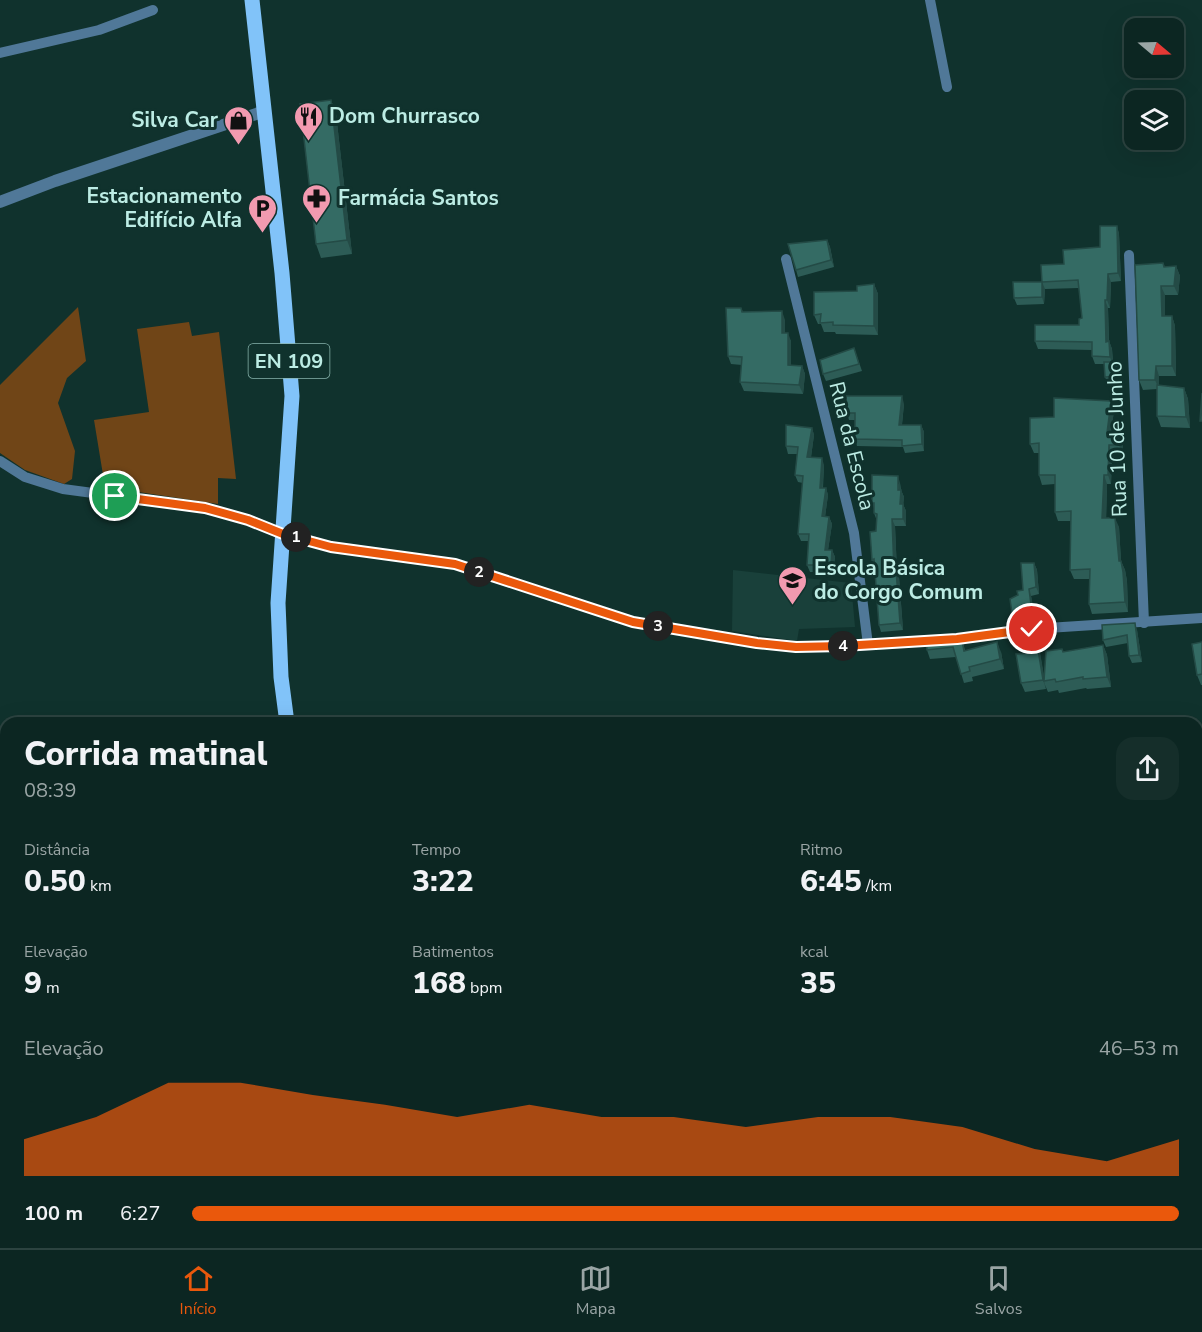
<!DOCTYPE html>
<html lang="pt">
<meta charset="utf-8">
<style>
body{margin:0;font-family:"Nunito Sans",sans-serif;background:#152e2a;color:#f1f3f6;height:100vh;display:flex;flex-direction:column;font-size:22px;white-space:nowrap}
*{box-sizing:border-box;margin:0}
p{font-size:20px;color:#9aa5a5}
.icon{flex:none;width:33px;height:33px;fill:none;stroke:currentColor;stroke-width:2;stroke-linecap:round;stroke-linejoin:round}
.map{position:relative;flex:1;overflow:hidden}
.drawer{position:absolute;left:0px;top:717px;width:1203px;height:531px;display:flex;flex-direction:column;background:#0c2622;border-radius:18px 18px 0 0;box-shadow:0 6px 24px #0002,0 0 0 2px #2c4340}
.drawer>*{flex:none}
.needle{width:39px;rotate:109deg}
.controls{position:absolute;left:1124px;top:18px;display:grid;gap:12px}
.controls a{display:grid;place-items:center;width:60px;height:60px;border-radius:12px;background:#0c2622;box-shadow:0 6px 24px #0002,0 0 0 2px #2c4340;font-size:30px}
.pin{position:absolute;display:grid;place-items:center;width:51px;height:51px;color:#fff;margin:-26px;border:3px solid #fff;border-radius:50%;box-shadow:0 2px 6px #0007}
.km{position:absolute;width:30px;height:30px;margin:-15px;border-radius:50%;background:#222;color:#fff;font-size:16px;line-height:30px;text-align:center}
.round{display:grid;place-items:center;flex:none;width:63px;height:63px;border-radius:18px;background:#152e2a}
.summary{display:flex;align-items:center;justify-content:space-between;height:102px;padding:0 24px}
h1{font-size:33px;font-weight:800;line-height:45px}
.stats{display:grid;grid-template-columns:repeat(3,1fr);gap:9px;height:102px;padding:6px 24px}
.stats div{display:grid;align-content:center}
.stats b{font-size:30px;font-weight:800}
.stats small{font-size:16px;font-weight:400}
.stats p{font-size:16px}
.chart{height:168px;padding:12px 24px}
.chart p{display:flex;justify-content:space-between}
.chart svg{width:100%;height:108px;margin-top:6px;fill:#ea580c;opacity:.7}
ul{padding:0 24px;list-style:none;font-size:20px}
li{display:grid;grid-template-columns:96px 72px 1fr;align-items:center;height:45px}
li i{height:15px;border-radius:8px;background:#ea580c}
.dock{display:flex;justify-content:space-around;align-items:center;height:84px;border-top:2px solid #2c4340;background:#0c2622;font-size:16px;color:#9aa5a5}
.dock a{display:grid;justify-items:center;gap:3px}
.dock .on{color:#ea580c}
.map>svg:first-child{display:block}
.built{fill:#19403a}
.green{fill:#704517}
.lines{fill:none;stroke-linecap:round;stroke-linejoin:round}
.minor{stroke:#507898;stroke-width:10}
.tertiary{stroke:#507898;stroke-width:12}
.primary{stroke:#81c3f9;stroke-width:15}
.wall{fill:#2d5c56}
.shaded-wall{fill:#244b46}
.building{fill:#346b64;stroke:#244b46;stroke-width:1.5}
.route-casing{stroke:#fff;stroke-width:12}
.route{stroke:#ea580c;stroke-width:8}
.labels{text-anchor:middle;stroke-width:6;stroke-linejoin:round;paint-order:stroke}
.shield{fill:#10322d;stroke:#88b4ad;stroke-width:1.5}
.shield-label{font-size:20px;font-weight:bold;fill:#bcece4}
.poi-label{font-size:21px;font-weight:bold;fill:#bcece4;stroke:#10322d;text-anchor:start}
.street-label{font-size:21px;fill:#bcece4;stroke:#10322d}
</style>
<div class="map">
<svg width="1202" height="1248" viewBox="0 0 1202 1248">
<rect width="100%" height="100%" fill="#10322d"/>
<!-- built -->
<polygon class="built" points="733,570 851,583 855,627 799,629 797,641 732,631"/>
<!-- green -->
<g class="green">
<polygon points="78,307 86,361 67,378 58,403 75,451 72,479 64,484 25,470 0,453 0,385"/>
<polygon points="189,322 192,336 219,332 236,479 218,478 218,504 105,487 94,420 149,412 137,329"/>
</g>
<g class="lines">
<!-- minor -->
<g class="minor">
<polyline points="930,0 947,87"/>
<polyline points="0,53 99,30 153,10"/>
<polyline points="1129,255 1144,623"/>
<polyline points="786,259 854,533 868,645"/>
<polyline points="0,461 25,477 63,489 205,508 248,520 283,534 331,547 455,564 633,622 757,643 796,647 909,642 957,639 1032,629 1202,618"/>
<polyline points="1197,1004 1202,1004"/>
<polyline points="1197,1062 1202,1061"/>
<polyline points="1197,1139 1202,1137"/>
<polyline points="551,1242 551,1248"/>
</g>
<!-- tertiary -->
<g class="tertiary">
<polyline points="0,202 55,181 265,111"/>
<polyline points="0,891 6,890"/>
</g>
<!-- primary -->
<g class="primary">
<polyline points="252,0 282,273 292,396 278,603 281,677 287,723"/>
<polyline points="739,1242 745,1248"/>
</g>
</g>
<!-- wall -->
<g class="wall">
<polygon points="331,100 336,114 352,254 321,258 316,244"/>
<polygon points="1117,226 1119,234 1121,281 1111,282 1110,308 1108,308 1109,341 1112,349 1113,362 1118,362 1121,369 1122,383 1108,384 1105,377 1105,364 1095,364 1092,356 1092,350 1038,349 1035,341 1079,325 1082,318 1079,288 1045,289 1044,304 1017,305 1014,298 1042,282 1064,264 1100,247"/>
<polygon points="827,240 830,247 834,267 798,277 796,270"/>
<polygon points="1163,263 1165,267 1176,266 1180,276 1178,295 1165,295 1165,316 1172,316 1175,326 1176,376 1159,376 1159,385 1184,388 1188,399 1190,428 1161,427 1157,416 1157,389 1143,390 1139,380"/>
<polygon points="874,284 878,294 878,335 836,334 835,332 824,332 821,324 818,324 814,315 857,291"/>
<polygon points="741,308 743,312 785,320 785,333 791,341 791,365 802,366 805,374 803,394 744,391 740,382 742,365 731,364 728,356"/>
<polygon points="854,348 862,371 826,381 823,374"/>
<polygon points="1111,401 1114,410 1111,433 1123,442 1122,455 1112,454 1111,484 1107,484 1106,518 1119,527 1121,561 1125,570 1127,581 1128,612 1092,614 1089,604 1090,579 1074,579 1070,570 1071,521 1058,521 1055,512 1055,484 1042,485 1039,475 1039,453 1034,453 1030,444 1054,417"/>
<polygon points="904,404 902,425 921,425 924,432 924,451 905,453 903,447 857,446 855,439 855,420 849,420 847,413"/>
<polygon points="812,428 814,435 811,457 824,465 823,488 826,488 828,495 825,517 829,517 832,524 828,550 832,550 835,557 833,572 810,572 807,565 809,541 801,541 798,534 803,483 798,482 795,475 797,454 788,454 786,446"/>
<polygon points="900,483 901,490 904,497 903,504 906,511 906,526 895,526 897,572 899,577 903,630 881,632 879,625 875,567 872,560 877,521 874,513 874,508 872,503"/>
<polygon points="1034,563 1037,570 1039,594 1031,596 1034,612 1032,612 1033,617 1015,620 1012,613 1023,590"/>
<polygon points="1137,630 1142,662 1132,663 1129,656 1128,643 1106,647 1103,640"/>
<polygon points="961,636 965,650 1001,652 1004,669 972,677 973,681 964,683 956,657 930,659 927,650"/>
<polygon points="1038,641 1044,678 1063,652 1103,645 1107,655 1111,687 1087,689 1086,688 1059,693 1058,690 1048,692 1045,685 1046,689 1025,692 1021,683 1029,653"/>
<polygon points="1202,642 1202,685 1201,685 1197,675"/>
</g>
<!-- shaded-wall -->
<g class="shaded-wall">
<polygon points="331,100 336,114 352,254 347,240"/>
<polygon points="1117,226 1119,234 1121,281 1118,273"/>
<polygon points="827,240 830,247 834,267 831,260"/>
<polygon points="1176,266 1180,276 1178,295 1174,286"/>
<polygon points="1108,274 1111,282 1110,308 1107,300"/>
<polygon points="1042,282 1045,289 1044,304 1042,297"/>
<polygon points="874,284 878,294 878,335 874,326"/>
<polygon points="1161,286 1165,295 1165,326 1162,316"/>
<polygon points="1105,300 1108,308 1109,350 1106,342"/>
<polygon points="782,311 785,320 785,342 782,333"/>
<polygon points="1172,316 1175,326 1176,376 1172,366"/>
<polygon points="788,333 791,341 791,374 788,365"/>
<polygon points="1109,341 1112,349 1113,365 1110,357"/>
<polygon points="1118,362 1121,369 1122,383 1119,376"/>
<polygon points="802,366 805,374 803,394 799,385"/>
<polygon points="1156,366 1159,376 1159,389 1155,380"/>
<polygon points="1184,388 1188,399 1190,428 1186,417"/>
<polygon points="902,396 904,404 901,432 899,425"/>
<polygon points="1111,401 1114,410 1110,443 1107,433"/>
<polygon points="921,425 924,432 924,451 922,444"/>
<polygon points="812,428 814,435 810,464 807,457"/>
<polygon points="1119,433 1123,442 1122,455 1119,445"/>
<polygon points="1109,445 1112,454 1111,484 1108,475"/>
<polygon points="822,458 824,465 822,495 820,488"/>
<polygon points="1104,475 1107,484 1106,527 1102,518"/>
<polygon points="898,476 900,483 901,495 901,490 904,497 903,511 900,504"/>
<polygon points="826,488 828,495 824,524 822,516"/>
<polygon points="903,504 906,511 906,526 903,519"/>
<polygon points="829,517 832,524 827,557 825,550"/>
<polygon points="1115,518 1119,527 1121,561 1125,570 1127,581 1128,612 1125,602 1119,561"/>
<polygon points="892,519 895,526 897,572 899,577 903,630 900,623 894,570"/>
<polygon points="832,550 835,557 833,572 831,565"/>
<polygon points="1034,563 1037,570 1039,594 1036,587"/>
<polygon points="1029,589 1031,596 1034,612 1031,605"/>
<polygon points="1135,623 1137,630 1142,662 1139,655"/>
<polygon points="1035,632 1038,641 1045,681 1044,681 1046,689 1043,680"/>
<polygon points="997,642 1001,652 1004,669 1000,659"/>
<polygon points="1103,645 1107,655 1111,687 1107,677"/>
</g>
<!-- building -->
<g class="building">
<polygon points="331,100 347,240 316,244 300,104"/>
<polygon points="1100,226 1117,226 1118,273 1108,274 1107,300 1105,300 1106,342 1109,341 1110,357 1092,356 1092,342 1035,341 1035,325 1079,325 1079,319 1082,318 1078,280 1042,282 1041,265 1064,264 1063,250 1100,247"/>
<polygon points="827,240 831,260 796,270 788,244"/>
<polygon points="1163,263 1164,267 1176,266 1174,286 1161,286 1162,316 1172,316 1172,366 1156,366 1155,380 1139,380 1135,265"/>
<polygon points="1013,282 1042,282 1042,297 1014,298"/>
<polygon points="874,284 874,326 833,325 833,322 820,323 821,314 814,315 814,292 857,291 857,286"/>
<polygon points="726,308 741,308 742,312 782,311 782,333 788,333 788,365 802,366 799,385 740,382 742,357 728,356"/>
<polygon points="854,348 859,364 823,374 820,360"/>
<polygon points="1104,362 1118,362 1119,376 1105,377"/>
<polygon points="1157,385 1184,388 1186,417 1157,416"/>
<polygon points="1202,393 1202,421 1200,421"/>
<polygon points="846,396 902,396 899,425 921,425 922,444 902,446 902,440 855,439 855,413 847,413"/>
<polygon points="1054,398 1111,401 1107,433 1119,433 1119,445 1109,445 1108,475 1104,475 1102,518 1115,518 1119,561 1121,561 1123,572 1125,602 1089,604 1090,569 1070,570 1071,511 1055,512 1055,475 1039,475 1039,443 1030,444 1030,418 1054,417"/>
<polygon points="786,425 812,428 807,457 822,458 820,488 826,488 822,516 829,517 825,550 832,550 831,565 807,565 809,534 798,534 803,476 795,475 798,447 786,446"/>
<polygon points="872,475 898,476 898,490 901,490 900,504 903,504 903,519 892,519 894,570 896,570 900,623 879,625 874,559 872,560 870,532 876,531 877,514 874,513 874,503 872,503"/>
<polygon points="1021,563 1034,563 1036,587 1029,589 1031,605 1029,605 1030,610 1012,613 1010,599 1018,595 1017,591 1023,590"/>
<polygon points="1135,623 1139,655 1129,656 1127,635 1103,640 1102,625"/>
<polygon points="1035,632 1043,680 1021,683 1016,654 1029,653 1028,633"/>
<polygon points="961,636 964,651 997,642 1000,659 969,667 970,671 961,674 953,647 927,650 926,639"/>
<polygon points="1202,642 1202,674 1197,675 1192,644"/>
<polygon points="1103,645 1107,677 1083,679 1083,677 1056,682 1055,679 1044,681 1046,651 1062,649 1063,652"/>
</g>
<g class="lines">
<defs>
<polyline id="route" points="115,496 205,508 248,520 283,534 331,547 455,564 633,622 757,643 796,647 843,646 957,639 1032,629"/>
</defs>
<!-- route casing -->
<use href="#route" class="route-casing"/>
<!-- route -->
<use href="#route" class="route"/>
</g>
<!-- icons -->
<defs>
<symbol id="restaurant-pin" viewBox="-11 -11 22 30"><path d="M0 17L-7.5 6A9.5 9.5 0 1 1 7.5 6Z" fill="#f29ab0" stroke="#10322d"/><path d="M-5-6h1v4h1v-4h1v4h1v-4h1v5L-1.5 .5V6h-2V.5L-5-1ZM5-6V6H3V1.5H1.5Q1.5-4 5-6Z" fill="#111"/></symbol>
<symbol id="shop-pin" viewBox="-11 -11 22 30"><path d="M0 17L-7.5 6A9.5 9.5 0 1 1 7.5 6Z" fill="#f29ab0" stroke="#10322d"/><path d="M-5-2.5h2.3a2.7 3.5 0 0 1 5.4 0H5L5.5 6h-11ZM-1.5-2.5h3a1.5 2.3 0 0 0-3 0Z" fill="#111"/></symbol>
<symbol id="pharmacy-pin" viewBox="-11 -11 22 30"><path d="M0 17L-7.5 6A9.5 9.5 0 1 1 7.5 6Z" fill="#f29ab0" stroke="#10322d"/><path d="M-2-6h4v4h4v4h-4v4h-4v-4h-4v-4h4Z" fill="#111"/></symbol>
<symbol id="parking-pin" viewBox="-11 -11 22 30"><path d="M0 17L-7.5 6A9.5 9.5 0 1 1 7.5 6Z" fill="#f29ab0" stroke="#10322d"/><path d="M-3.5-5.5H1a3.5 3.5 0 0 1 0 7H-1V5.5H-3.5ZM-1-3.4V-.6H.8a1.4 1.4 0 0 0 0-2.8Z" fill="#111"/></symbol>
<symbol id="school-pin" viewBox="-11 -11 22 30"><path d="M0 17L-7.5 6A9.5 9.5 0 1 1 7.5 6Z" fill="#f29ab0" stroke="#10322d"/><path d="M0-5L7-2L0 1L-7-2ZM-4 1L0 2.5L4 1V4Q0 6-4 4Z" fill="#111"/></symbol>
</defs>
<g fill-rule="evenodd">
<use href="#restaurant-pin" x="292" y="100" width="33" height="45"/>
<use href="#shop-pin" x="222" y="104" width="33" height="45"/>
<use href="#pharmacy-pin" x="300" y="182" width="33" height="45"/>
<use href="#parking-pin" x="246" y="192" width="33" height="45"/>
<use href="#school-pin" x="776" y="564" width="33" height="45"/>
</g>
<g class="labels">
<!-- shield labels -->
<rect class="shield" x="248.5" y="344" width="81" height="34" rx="4.5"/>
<g class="shield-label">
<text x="289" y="368">EN 109</text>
</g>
<!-- poi labels -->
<g class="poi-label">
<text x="329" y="123">Dom Churrasco</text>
<text x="218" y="127" text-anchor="end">Silva Car</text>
<text x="242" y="203" text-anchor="end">Estacionamento<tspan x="242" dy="24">Edifício Alfa</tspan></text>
<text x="338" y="205">Farmácia Santos</text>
<text x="814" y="575">Escola Básica<tspan x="814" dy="24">do Corgo Comum</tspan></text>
</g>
<!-- street labels -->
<g class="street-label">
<text transform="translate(1117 439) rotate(-92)" y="7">Rua 10 de Junho</text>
<text transform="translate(852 446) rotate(76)" y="7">Rua da Escola</text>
</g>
</g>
</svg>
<div class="controls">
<a><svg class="needle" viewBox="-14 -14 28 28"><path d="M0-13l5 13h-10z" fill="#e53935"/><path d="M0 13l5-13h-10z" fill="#9aa5a5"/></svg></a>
<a><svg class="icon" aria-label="layers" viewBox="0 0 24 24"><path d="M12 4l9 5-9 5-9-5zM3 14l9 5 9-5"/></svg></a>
</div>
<div class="pin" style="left:115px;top:496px;background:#1e9e55"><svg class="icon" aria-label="arrive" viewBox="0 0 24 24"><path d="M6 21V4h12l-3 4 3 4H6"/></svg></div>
<div class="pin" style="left:1032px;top:629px;background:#d93025"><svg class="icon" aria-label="check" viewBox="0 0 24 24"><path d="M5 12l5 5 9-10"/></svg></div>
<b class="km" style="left:296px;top:537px">1</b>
<b class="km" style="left:479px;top:572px">2</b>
<b class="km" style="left:658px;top:626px">3</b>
<b class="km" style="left:843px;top:646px">4</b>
<section class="drawer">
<div class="summary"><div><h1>Corrida matinal</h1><p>08:39</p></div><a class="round"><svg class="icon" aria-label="share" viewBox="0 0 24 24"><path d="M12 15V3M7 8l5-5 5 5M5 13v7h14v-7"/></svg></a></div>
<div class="stats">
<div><p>Distância</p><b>0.50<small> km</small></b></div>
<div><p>Tempo</p><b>3:22</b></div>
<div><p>Ritmo</p><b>6:45<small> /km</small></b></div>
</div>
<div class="stats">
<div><p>Elevação</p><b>9<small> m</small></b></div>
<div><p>Batimentos</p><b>168<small> bpm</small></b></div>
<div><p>kcal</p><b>35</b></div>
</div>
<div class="chart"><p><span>Elevação</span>46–53 m</p>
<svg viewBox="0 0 160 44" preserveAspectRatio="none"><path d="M0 44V29L10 20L20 6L30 6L40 11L50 15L60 20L70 15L80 20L90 20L100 24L110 20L120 20L130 24L140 33L150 38L160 29V44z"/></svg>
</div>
<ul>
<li><b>100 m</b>6:27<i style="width:100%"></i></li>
</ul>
</section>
</div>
<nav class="dock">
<a class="on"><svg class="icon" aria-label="home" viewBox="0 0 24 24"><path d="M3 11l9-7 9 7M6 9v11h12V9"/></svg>Início</a>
<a><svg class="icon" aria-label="map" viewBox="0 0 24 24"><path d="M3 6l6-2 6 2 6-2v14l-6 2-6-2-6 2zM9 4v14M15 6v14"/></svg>Mapa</a>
<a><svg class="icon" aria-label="saved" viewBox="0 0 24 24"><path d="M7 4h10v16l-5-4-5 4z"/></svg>Salvos</a>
</nav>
